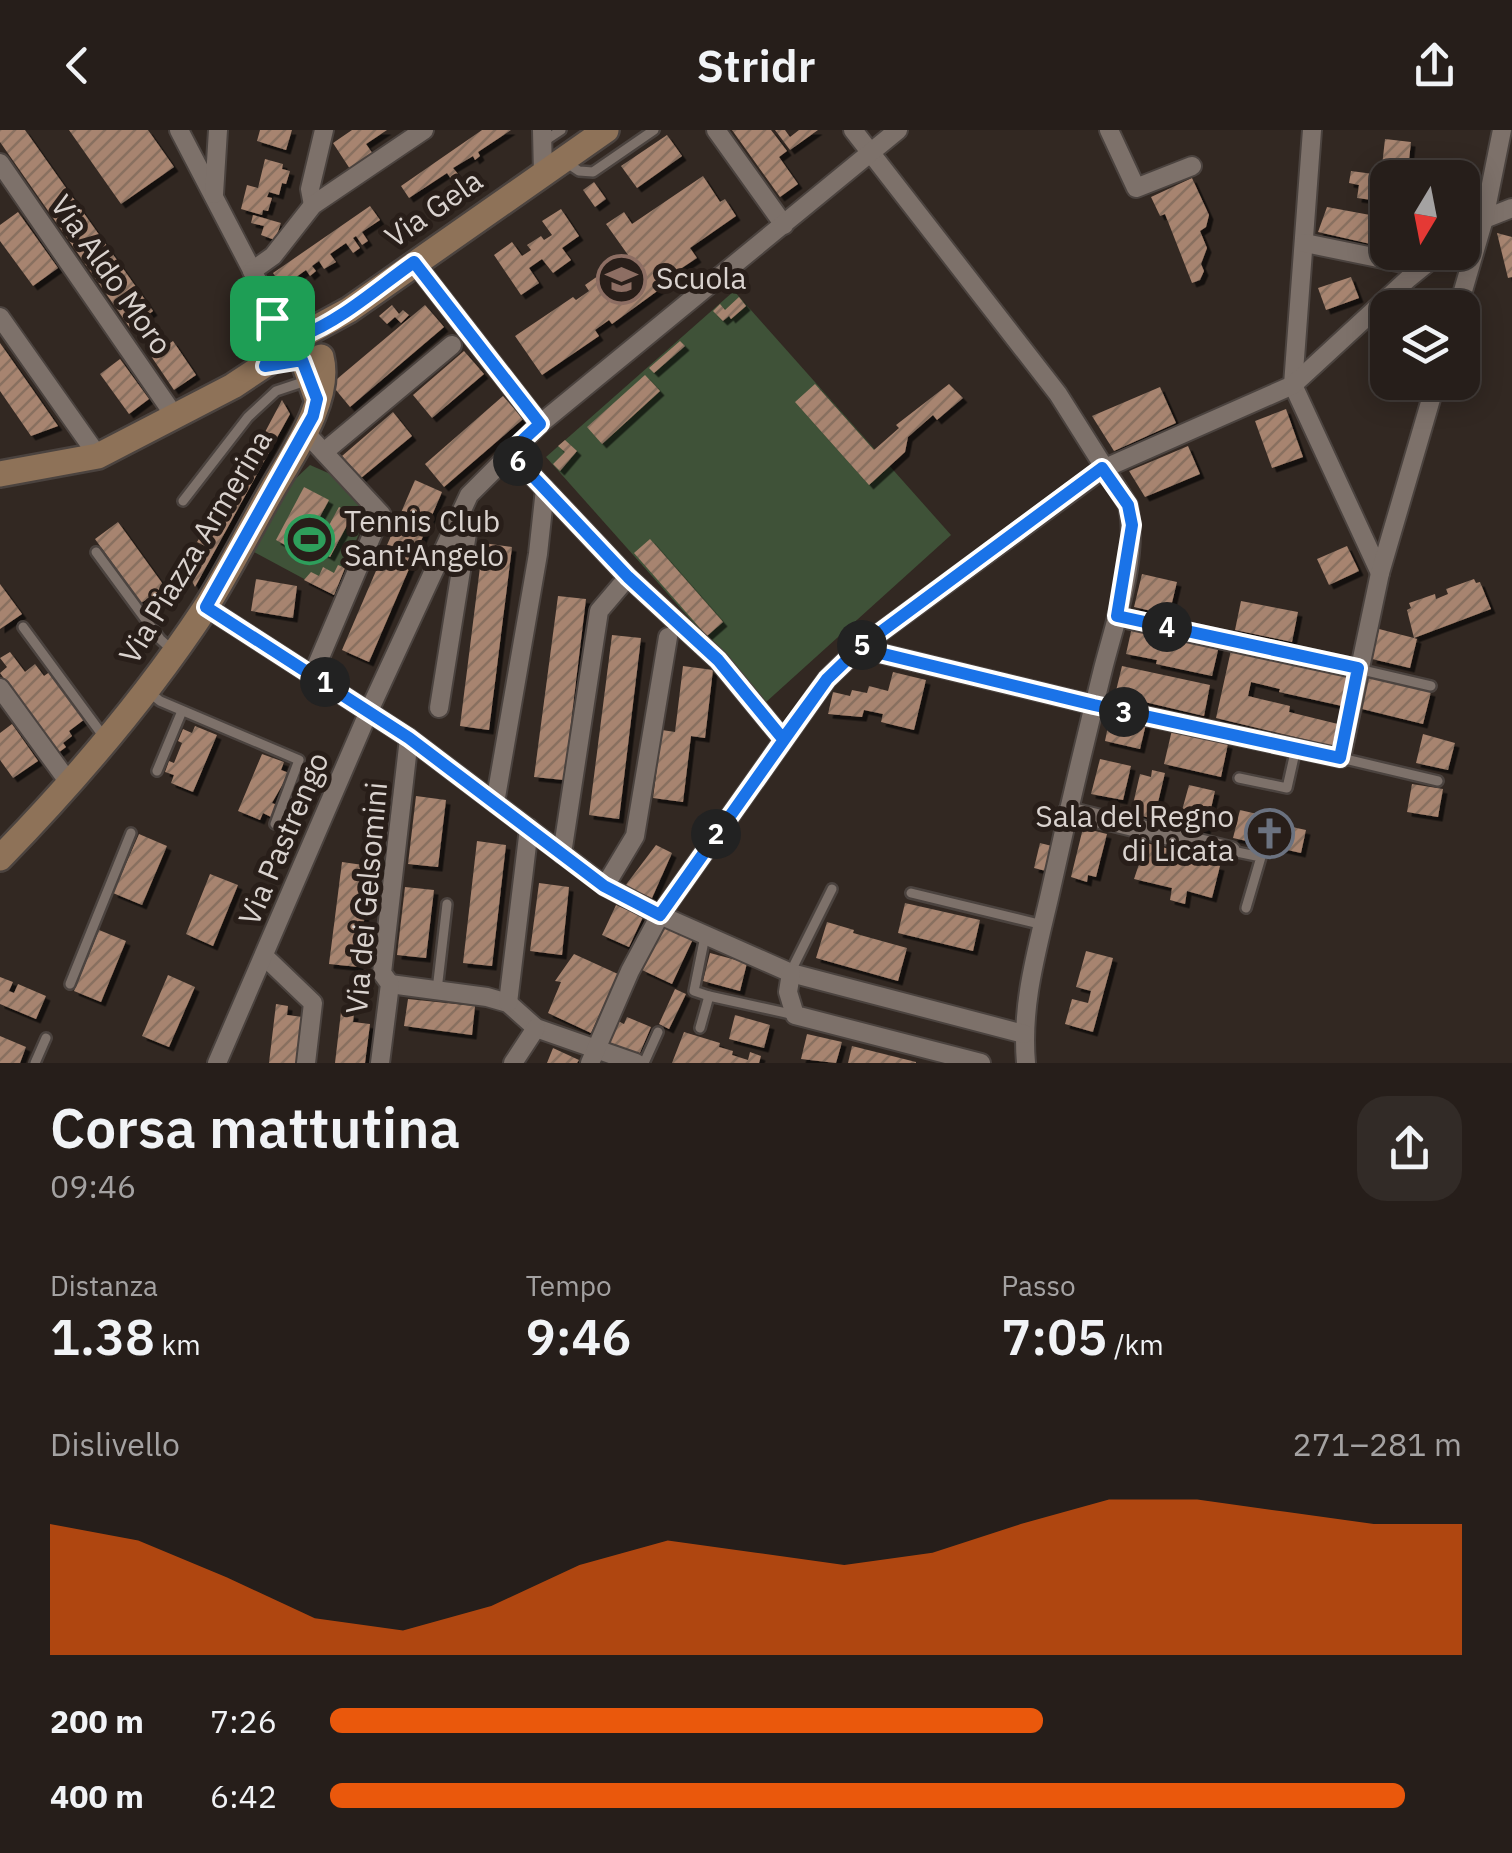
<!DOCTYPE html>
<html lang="it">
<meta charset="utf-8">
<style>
body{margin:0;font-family:"IBM Plex Sans",sans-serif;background:#322b27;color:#f1f3f6;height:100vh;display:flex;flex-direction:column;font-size:38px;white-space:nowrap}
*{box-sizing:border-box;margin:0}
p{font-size:32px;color:#a4a2a2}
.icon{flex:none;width:55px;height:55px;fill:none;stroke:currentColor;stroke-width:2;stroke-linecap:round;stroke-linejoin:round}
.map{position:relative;height:933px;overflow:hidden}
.side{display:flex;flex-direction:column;background:#261e1a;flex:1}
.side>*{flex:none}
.needle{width:65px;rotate:190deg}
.controls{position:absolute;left:1370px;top:30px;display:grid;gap:20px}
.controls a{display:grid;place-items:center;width:110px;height:110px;border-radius:20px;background:#261e1a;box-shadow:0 5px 25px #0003,0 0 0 2px #423c39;font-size:50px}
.pin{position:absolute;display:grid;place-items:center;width:85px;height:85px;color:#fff;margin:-42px;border-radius:20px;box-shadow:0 5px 15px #0006}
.km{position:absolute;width:50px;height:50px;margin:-25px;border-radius:50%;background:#222;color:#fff;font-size:28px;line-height:50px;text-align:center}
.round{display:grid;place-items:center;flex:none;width:105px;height:105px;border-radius:30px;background:#322b27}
.summary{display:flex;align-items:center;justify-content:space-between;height:170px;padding:0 50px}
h1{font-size:55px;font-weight:600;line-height:75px}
.figures{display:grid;grid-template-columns:repeat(3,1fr);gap:15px;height:170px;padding:10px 50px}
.figures div{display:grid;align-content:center}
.figures b{font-size:50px;font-weight:600}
.figures small{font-size:28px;font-weight:400}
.figures p{font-size:28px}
.chart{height:280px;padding:20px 50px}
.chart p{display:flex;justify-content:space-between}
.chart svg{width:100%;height:180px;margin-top:10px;fill:#ea580c;opacity:.7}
ul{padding:0 50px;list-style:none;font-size:32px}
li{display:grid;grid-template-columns:160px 120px 1fr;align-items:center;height:75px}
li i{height:25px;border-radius:12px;background:#ea580c}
header{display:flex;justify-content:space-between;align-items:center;height:130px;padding:0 50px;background:#261e1a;font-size:45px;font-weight:600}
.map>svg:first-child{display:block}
.garden{fill:#3f5238}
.building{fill:url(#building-hatch);filter:url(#shadow)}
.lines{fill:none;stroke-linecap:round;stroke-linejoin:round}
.lane-casing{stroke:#4b433f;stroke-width:14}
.street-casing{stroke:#4b433f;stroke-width:22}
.secondary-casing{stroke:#4b433f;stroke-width:30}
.lane{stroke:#7d716a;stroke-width:9}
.street{stroke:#7d716a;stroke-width:18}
.secondary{stroke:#8e7258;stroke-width:25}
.route-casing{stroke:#fff;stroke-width:20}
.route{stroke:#1a73e8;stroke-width:12}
.labels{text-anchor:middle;stroke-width:10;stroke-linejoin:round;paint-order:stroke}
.street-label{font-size:30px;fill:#dad3cf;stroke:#281e19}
.poi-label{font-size:30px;fill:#dad3cf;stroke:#281e19;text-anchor:start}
</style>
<header><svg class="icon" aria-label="back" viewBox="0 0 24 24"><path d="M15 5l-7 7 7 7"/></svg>Stridr<svg class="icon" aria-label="share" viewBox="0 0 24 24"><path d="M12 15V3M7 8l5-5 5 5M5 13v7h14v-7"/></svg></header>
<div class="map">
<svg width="1512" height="933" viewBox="0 0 1512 933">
<defs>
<pattern id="building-hatch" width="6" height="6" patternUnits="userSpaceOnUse" patternTransform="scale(2.5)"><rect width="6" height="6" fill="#a7846f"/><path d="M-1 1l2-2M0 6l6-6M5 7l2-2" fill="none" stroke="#886f60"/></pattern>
<filter id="shadow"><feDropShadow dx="4.5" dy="4.5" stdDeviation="0" flood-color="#0009"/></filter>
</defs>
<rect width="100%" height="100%" fill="#322822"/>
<!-- garden -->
<g class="garden">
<polygon points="734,161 951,405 765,573 546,327"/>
<polygon points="310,335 335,346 359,376 352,391 362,396 334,465 254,422 292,352"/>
</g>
<!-- building -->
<g class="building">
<polygon points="0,0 25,0 153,181 130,198 0,12"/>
<polygon points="69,0 148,0 174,37 121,74"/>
<polygon points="260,0 292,0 286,20 257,11"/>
<polygon points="352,0 387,0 366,14 373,24 350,39 333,13"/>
<polygon points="482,0 511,0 478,22 480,26 475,30 473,26 453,38 458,44 451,49 447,43 409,68 401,56"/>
<polygon points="732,0 771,0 787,21 779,27 798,54 780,67"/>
<polygon points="775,0 785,0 790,7 799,0 818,0 790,20"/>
<polygon points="667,5 682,26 637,58 621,36"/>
<polygon points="1385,9 1411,12 1407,48 1388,48 1388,72 1357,68 1359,55 1349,53 1351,41 1381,45"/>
<polygon points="265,29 283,34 282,39 290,41 286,54 282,53 279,65 269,62 267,67 272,68 268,81 263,80 262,85 241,79 247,55 258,58"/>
<polygon points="703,46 720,72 725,69 736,86 690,118 697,128 668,147 671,151 612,194 609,190 595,200 599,206 542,245 515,206 573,167 576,170 589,161 585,155 628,125 606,94 624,82 632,94"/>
<polygon points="1192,48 1209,85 1206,97 1200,101 1207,118 1201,134 1204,141 1200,150 1192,153 1165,84 1160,86 1151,67"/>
<polygon points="594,52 606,69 595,77 583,60"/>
<polygon points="370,76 380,90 362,102 368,111 362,115 356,106 353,108 360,118 353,123 346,113 330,124 336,132 324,139 319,131 312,136 316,141 310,146 306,140 282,157 273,143"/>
<polygon points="1327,77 1381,87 1383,78 1388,79 1388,118 1318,102"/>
<polygon points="561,79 579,106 562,118 571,130 553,143 542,129 529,138 539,153 521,165 494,125 512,112 522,126 531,120 527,115 541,106 544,110 552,105 542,91"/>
<polygon points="18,82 58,138 33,156 0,111 0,95"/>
<polygon points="253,85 281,93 275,110 261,105 264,96 251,93"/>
<polygon points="1497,103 1512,107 1512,147 1508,148"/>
<polygon points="1351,147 1359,168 1326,180 1318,158"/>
<polygon points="739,167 746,176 731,189 729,186 723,191 713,181 720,174 725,180"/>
<polygon points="392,175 399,184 403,180 409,185 401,193 395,187 387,194 379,186"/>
<polygon points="425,175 444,197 350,277 331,254"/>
<polygon points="173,211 196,245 174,260 151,226"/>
<polygon points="680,211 685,216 654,243 649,238"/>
<polygon points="0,213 33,260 58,296 31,306 0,261"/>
<polygon points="464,221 484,244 432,288 413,265"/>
<polygon points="120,229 149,269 129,284 100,244"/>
<polygon points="645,245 660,261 602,314 587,297"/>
<polygon points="815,254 874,320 899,298 896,295 949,254 963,268 937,290 933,285 908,307 905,322 869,355 795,272"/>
<polygon points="1160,257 1176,293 1114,321 1092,286"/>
<polygon points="503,266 523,289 444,357 425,334"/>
<polygon points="282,270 290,284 195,457 189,445 196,432 187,428 191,420 200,425 205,416 197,412 202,404 209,408"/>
<polygon points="1286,279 1303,327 1272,338 1255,291"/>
<polygon points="393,282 412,306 361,348 342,326"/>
<polygon points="565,310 577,321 560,341 553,334 565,322 558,316"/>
<polygon points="1188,316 1200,344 1145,367 1129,341"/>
<polygon points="415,350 442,362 369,532 342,520"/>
<polygon points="304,357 329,370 300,423 276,410"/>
<polygon points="339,377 353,384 330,427 316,419"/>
<polygon points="118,392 170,464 154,476 149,468 141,473 95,409"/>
<polygon points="650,409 723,492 707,506 634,423"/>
<polygon points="483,413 512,417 489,600 460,596"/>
<polygon points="1347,416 1359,441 1329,455 1317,429"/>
<polygon points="338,435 345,438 334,465 304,450 311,442 319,446 323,437 334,443"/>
<polygon points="1142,444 1177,452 1169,485 1134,477"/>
<polygon points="256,449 297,456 293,488 251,481"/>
<polygon points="1474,449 1476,453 1480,452 1491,479 1414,508 1417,509 1410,538 1372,529 1379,499 1414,508 1407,480 1411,478 1409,473 1435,464 1436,469 1448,464 1446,459"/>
<polygon points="0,454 22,484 0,499"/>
<polygon points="558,466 586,469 564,650 534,647"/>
<polygon points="1241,471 1298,482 1292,512 1235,500"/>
<polygon points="1132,497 1219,516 1212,546 1156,534 1157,530 1126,524"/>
<polygon points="612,505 641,508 619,689 589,685"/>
<polygon points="1231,520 1349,546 1342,576 1279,562 1280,559 1251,552 1248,566 1290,576 1289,582 1338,594 1333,616 1216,588"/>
<polygon points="10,522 25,542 35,534 44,546 51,541 85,589 69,601 72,606 63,613 66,617 58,623 0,543 7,537 0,528"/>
<polygon points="683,536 713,540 705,608 691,606 683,672 653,668 662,600 675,602"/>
<polygon points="1122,536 1210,555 1204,586 1115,565"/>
<polygon points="893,542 926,550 914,600 881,592 883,584 864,580 862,587 828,584 833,562 850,566 852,560 867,563 869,556 888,561"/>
<polygon points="1366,546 1431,562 1423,594 1358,578"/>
<polygon points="1110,586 1146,594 1140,619 1105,611"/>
<polygon points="12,594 38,631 13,648 0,630 0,603"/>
<polygon points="195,596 217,605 193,662 171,653 174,645 165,642 169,631 174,633 182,613 178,611 183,599 192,603"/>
<polygon points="1172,600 1228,614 1221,647 1164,634"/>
<polygon points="1423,604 1455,613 1448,640 1416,633"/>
<polygon points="262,624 284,632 281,640 289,643 272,673 277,675 271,687 263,683 260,690 238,681"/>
<polygon points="1100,629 1131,636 1123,670 1091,664"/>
<polygon points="1152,640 1165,643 1154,689 1131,683 1140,644 1151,647"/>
<polygon points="1412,654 1443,659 1438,687 1407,682"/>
<polygon points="1189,655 1215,661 1206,700 1192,697 1195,687 1181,684"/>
<polygon points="416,666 446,670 438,737 408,734"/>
<polygon points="1240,680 1270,687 1269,692 1306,700 1301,723 1233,708"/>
<polygon points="1083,698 1107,704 1096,747 1088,745 1087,752 1071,747"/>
<polygon points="139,704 167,716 142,775 113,763"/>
<polygon points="477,711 506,715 492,836 463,833"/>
<polygon points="1040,713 1052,716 1046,741 1034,738"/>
<polygon points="1146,713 1181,722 1180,727 1220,736 1212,768 1187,761 1185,774 1170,770 1172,758 1134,749"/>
<polygon points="656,715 672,723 652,768 625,756"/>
<polygon points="342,732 370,736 359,837 329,834"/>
<polygon points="210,744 238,755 213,816 186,804"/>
<polygon points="539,753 569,757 562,825 530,821"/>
<polygon points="405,757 434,760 426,828 397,825"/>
<polygon points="905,773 980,790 973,821 898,803"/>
<polygon points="616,775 643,787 629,817 602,805"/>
<polygon points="827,792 854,800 853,803 907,818 898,851 816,828"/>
<polygon points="662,795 693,809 672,854 642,840"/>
<polygon points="99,800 126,811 101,872 74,861"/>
<polygon points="1086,821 1113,828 1093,902 1065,894 1072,869 1088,873 1091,861 1076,857"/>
<polygon points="710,823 747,833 740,861 703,851"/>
<polygon points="574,824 618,844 591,903 548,883 561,852 555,851"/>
<polygon points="168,845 195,857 169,917 142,906"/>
<polygon points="0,847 13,852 9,861 14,863 18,854 46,866 36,889 0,874"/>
<polygon points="675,859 686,864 669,899 659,894"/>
<polygon points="408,869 475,876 472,905 404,896"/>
<polygon points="276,874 288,876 287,885 303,887 298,933 269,933"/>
<polygon points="341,882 354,884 353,892 370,894 365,933 335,933"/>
<polygon points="735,885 770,895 764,918 729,909"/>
<polygon points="627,887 651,897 639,925 609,913 618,891 624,894"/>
<polygon points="684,902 720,913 719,917 733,921 732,925 748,930 750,922 761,926 759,933 672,933"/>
<polygon points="807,904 842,912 836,933 801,929"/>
<polygon points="0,906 26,917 20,933 0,933"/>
<polygon points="852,916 916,932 916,933 848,933"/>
<polygon points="553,918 579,930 577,933 547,933"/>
</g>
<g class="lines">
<defs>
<g id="lane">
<polyline points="543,12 561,0"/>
<polyline points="567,33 579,41 593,42 654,0"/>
<polyline points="183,371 248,287 276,261 309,250"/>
<polyline points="96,422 160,509 172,520"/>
<polyline points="23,497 104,607"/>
<polyline points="1358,539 1431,556"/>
<polyline points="149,562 160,571 299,630 275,694"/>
<polyline points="1341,628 1438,651"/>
<polyline points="157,641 182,581"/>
<polyline points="1239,648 1287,658 1296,618"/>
<polyline points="1232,721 1261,727 1246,778"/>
<polyline points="911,763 1043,795"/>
<polyline points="705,806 694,861 709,866"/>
<polyline points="791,841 832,759"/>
<polyline points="70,854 131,703"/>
<polyline points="437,860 447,774"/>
<polyline points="700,898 709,866 795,885"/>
<polyline points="35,933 46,908"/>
<polyline points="644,933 658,902"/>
</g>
<g id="street">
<polyline points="179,0 269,173 301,206"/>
<polyline points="542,0 543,44"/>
<polyline points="716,0 784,95"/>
<path d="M853 0 1058 264 1128 375C1139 427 1116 488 1103 539 1084 615 1066 691 1049 768 1036 824 1021 876 1026 933"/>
<polyline points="1109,0 1136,58 1192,36"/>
<polyline points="1312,0 1293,255 1380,443"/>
<polyline points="0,33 176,288"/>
<polyline points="214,64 218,0"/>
<polyline points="313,75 310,59 324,0"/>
<polyline points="1462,106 1484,89 1512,78"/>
<polyline points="1305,113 1422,137"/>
<polyline points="414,132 540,294"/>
<polyline points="252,141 273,126 313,75 424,0"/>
<polyline points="1458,178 1484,89 1502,0"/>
<polyline points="0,187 98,326"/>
<polyline points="266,235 274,213 270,173"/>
<polyline points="305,302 381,384 313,544"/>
<polyline points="324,322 452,215"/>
<polyline points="510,322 628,447 718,530 783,609"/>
<polyline points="206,477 409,608 605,756 660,785 791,843 1024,904"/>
<polyline points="1117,487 1358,539"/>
<polyline points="859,518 1094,575 1341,628 1380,443 1436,252"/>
<polyline points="0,558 70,654"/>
<polyline points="439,578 467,403 457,393"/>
<polyline points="495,673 538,424 545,359"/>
<polyline points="1068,681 1231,721"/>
<polyline points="562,724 599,481 628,447"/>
<polyline points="605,756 635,706 668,507"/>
<polyline points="264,826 313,873 306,933"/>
<polyline points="791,843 788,862 795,885 981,933"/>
<polyline points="390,854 487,867 508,873 536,898 636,933"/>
<polyline points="508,873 529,698"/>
<polyline points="217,933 369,581 469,365 540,294 898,0"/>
<polyline points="380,933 390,854 382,843 409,608"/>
<polyline points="513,933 536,898"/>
<polyline points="590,933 630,841 660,785 827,549 859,518 1103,339 1293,255 1409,148 1441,122"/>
</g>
<g id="secondary">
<polyline points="303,230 317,269"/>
<polyline points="0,344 98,326 233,256 296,214 301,206 349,180 606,0"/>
<path d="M0 728C75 651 145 569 204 480 229 441 249 400 272 360 292 325 332 269 321 227"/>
</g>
</defs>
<!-- lane casing -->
<use href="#lane" class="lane-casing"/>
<!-- street casing -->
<use href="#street" class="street-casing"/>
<!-- secondary casing -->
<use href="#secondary" class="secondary-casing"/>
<!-- lane -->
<use href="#lane" class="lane"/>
<!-- street -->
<use href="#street" class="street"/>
<!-- secondary -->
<use href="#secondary" class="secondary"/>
</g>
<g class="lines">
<defs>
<path id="route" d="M272 188 274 213 265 236 302 230 317 269 313 286 206 477 409 608 604 756 660 785 827 549 859 518 1094 575 1340 628 1358 538 1117 486 1132 395 1128 375 1102 338 859 518 827 549 783 609 718 530 628 447 510 322 540 294 414 132C377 158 342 190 301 206L270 173 272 188"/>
</defs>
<!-- route casing -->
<use href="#route" class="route-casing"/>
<!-- route -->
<use href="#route" class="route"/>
</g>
<!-- icons -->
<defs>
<symbol id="school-ring" viewBox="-11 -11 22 22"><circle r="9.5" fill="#281e19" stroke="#8d6e63" stroke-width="1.5"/><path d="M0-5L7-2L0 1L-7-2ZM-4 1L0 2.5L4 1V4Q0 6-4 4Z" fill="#8d6e63"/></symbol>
<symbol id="stadium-ring" viewBox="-11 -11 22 22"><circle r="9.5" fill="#281e19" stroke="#2e9e5b" stroke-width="1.5"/><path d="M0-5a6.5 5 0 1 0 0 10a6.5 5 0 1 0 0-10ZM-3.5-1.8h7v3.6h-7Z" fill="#2e9e5b"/></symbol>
<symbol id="church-ring" viewBox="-11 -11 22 22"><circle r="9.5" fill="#281e19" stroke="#6b7280" stroke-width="1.5"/><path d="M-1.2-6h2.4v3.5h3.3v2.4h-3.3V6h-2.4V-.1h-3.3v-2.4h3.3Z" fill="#6b7280"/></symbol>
</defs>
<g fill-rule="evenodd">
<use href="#school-ring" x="594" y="122" width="55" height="55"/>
<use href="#stadium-ring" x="282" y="382" width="55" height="55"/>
<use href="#church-ring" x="1242" y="676" width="55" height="55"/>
</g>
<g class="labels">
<!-- street labels -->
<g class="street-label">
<text transform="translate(434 79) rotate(-35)" y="10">Via Gela</text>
<text transform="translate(111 145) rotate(55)" y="10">Via Aldo Moro</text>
<text transform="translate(196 417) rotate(-59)" y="10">Via Piazza Armerina</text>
<text transform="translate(284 709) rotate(-67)" y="10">Via Pastrengo</text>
<text transform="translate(367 768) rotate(-85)" y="10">Via dei Gelsomini</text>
</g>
<!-- poi labels -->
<g class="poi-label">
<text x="656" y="159">Scuola</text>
<text x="344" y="402">Tennis Club<tspan x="344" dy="34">Sant'Angelo</tspan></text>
<text x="1234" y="697" text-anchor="end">Sala del Regno<tspan x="1234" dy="34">di Licata</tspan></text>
</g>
</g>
</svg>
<div class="controls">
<a><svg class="needle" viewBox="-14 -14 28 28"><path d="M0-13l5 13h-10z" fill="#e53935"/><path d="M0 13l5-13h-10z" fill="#a4a2a2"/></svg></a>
<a><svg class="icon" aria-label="layers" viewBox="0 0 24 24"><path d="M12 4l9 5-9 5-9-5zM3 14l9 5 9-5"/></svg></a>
</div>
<div class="pin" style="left:272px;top:188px;background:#1e9e55"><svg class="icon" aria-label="arrive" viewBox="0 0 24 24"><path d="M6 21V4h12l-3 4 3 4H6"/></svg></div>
<b class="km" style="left:325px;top:552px">1</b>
<b class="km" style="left:716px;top:704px">2</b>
<b class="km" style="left:1124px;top:582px">3</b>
<b class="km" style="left:1167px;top:497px">4</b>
<b class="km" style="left:862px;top:515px">5</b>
<b class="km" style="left:518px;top:331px">6</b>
</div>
<section class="side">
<div class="summary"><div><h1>Corsa mattutina</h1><p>09:46</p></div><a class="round"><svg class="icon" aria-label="share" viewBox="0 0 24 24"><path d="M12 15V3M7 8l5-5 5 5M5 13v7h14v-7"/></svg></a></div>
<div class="figures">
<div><p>Distanza</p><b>1.38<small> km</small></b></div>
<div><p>Tempo</p><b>9:46</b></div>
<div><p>Passo</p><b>7:05<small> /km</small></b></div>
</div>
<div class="chart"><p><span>Dislivello</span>271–281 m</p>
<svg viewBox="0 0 160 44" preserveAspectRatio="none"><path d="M0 44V12L10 16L20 25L30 35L40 38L50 32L60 22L70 16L80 19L90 22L100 19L110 12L120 6L130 6L140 9L150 12L160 12V44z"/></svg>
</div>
<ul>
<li><b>200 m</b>7:26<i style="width:63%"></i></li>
<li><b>400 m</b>6:42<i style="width:95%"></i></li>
</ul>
</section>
